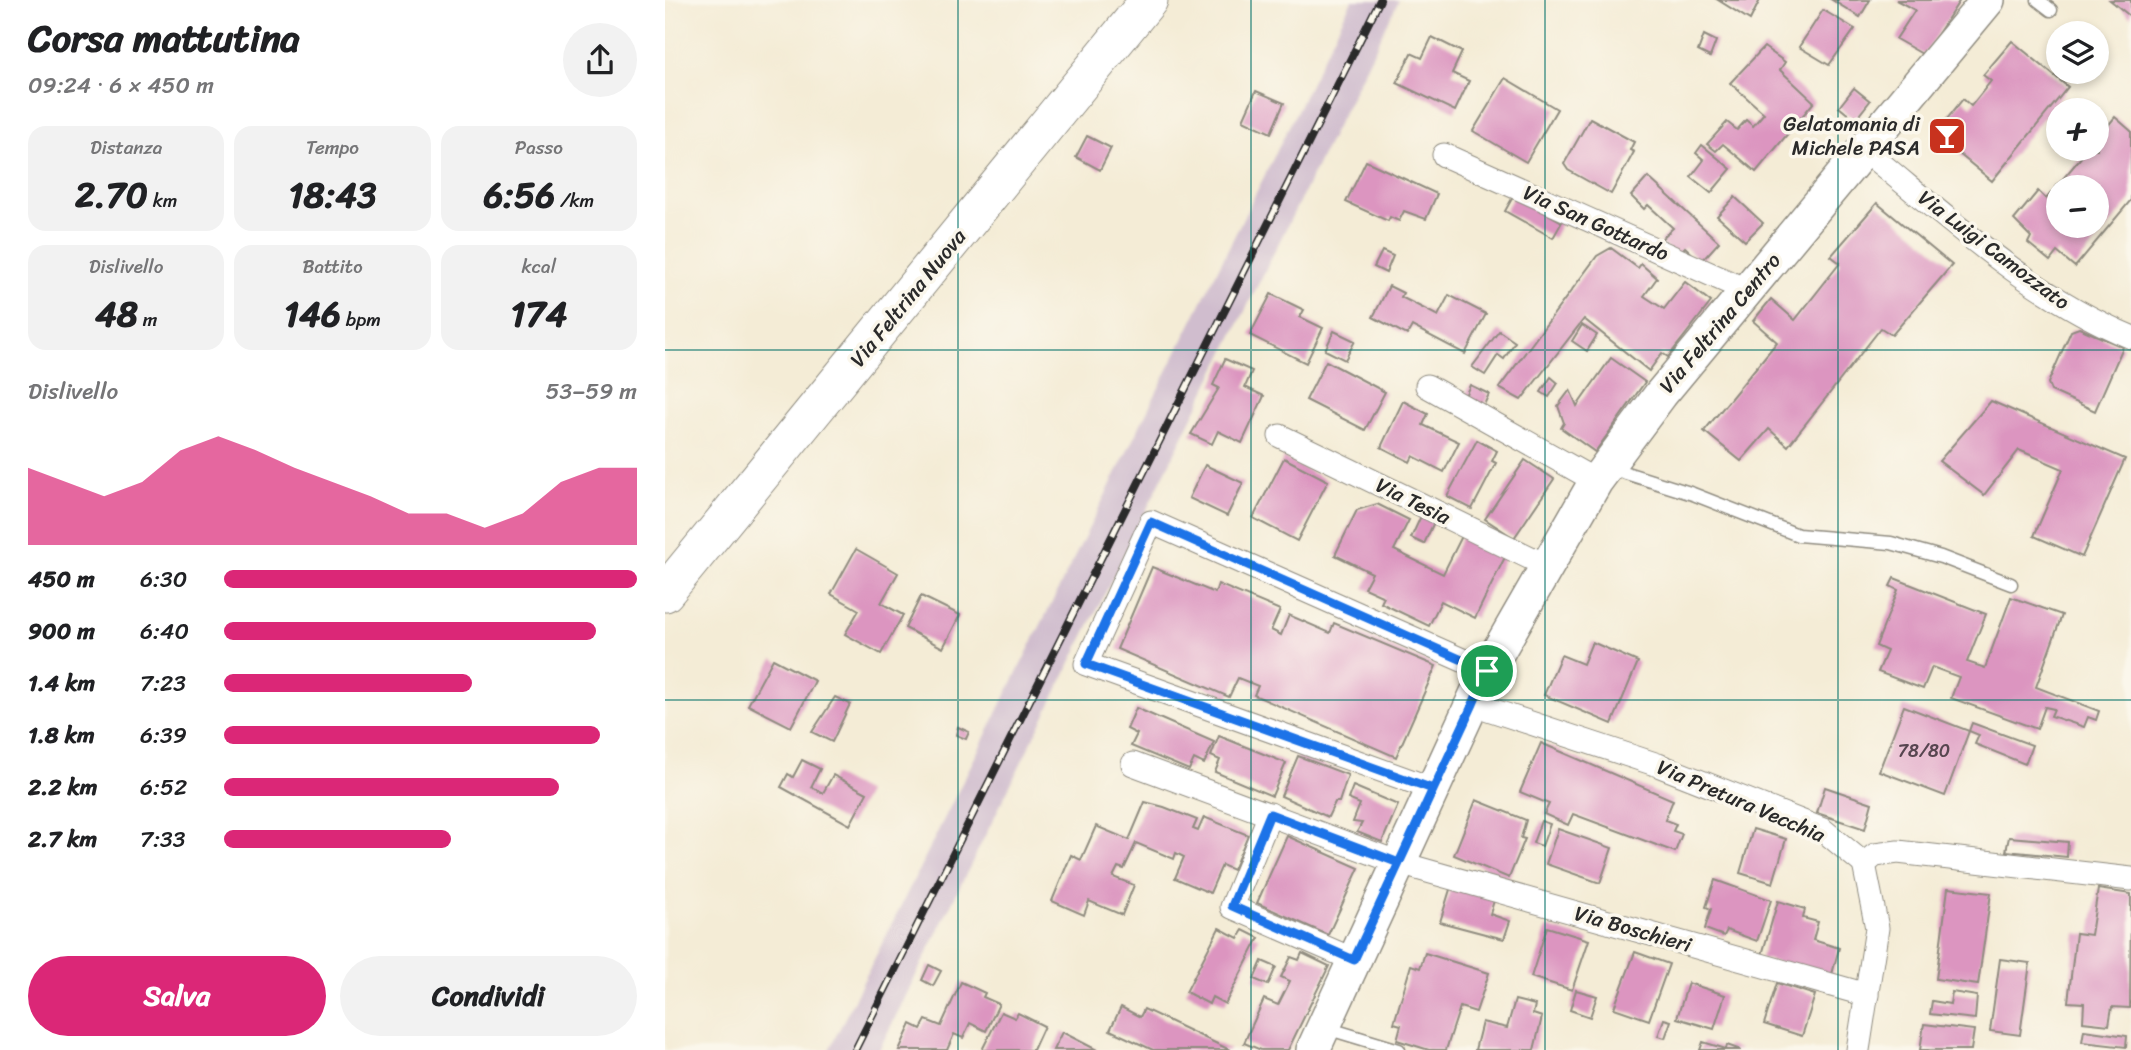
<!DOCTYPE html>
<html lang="it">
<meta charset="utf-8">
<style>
body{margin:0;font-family:Sriracha,sans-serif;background:#f2f2f2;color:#202124;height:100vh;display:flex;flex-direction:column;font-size:26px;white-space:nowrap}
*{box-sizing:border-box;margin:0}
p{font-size:23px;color:#757577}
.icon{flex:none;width:38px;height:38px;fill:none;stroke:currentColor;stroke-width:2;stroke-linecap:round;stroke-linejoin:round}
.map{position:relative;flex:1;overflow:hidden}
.details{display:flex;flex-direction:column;background:#fff;width:665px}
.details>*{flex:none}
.fabs{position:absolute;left:1381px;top:21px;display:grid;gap:14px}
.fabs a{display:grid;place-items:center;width:63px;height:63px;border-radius:50%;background:#fff;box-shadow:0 4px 10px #0003;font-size:35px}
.pin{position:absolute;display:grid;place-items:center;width:60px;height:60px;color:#fff;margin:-30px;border:4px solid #fff;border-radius:50%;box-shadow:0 2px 7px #0007}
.round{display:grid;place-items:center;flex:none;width:74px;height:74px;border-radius:37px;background:#f2f2f2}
.head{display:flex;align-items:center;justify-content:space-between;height:119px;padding:0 28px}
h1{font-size:38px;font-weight:700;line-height:52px}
.stats{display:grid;grid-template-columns:repeat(3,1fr);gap:10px;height:119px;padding:7px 28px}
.stats div{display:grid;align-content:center;border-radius:18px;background:#f2f2f2;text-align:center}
.stats b{font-size:35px;font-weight:700}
.stats small{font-size:19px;font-weight:400}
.stats p{font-size:19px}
.chart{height:196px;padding:14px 28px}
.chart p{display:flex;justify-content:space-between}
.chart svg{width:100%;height:126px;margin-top:7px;fill:#db2777;opacity:.7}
.action{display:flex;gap:14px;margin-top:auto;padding:14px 28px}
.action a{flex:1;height:80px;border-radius:42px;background:#db2777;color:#fff;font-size:28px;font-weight:700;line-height:80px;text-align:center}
.action a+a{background:#f2f2f2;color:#202124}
ul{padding:0 28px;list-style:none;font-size:23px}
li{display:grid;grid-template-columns:112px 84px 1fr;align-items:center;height:52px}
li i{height:18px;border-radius:9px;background:#db2777}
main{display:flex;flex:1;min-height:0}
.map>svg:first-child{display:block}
.railway{fill:#d0bdce}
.building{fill:#dc95c0;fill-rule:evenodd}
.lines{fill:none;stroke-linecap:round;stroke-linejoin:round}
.service-casing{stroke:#908c80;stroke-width:15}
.minor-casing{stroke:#908c80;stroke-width:25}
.secondary-casing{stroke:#908c80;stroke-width:36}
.primary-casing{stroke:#908c80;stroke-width:39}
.service{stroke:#fff;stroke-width:12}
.minor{stroke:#fff;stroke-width:23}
.secondary{stroke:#fff;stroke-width:33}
.primary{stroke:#fff;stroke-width:37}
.rail-casing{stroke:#2b2b2b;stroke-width:8}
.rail{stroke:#fbf7ec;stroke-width:5;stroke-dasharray:16;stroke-linecap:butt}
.route-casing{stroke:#fff;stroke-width:14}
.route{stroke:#1a73e8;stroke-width:9}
.grid{fill:none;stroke:#0f766e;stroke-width:2;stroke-opacity:0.55}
.labels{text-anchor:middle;stroke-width:7;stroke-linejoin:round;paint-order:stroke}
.number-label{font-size:18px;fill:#574650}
.poi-label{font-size:21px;fill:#2b2b2b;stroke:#fbf7ec;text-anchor:end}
.street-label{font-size:21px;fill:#2b2b2b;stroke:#fbf7ec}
</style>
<main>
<section class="details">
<div class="head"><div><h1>Corsa mattutina</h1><p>09:24 · 6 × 450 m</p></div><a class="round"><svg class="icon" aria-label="share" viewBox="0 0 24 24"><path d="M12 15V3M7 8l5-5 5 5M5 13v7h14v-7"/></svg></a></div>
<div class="stats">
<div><p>Distanza</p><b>2.70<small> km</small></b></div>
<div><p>Tempo</p><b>18:43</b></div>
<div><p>Passo</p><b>6:56<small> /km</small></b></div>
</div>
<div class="stats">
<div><p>Dislivello</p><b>48<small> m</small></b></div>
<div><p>Battito</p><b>146<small> bpm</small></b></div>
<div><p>kcal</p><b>174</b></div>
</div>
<div class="chart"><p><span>Dislivello</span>53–59 m</p>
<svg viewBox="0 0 160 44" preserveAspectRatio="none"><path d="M0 44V17L10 22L20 27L30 22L40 11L50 6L60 11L70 17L80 22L90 27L100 33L110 33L120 38L130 33L140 22L150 17L160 17V44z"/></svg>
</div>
<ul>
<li><b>450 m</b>6:30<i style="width:100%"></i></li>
<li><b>900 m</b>6:40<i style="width:90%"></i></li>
<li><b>1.4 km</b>7:23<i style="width:60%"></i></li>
<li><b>1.8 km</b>6:39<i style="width:91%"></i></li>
<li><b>2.2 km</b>6:52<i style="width:81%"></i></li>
<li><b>2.7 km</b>7:33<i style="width:55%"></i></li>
</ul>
<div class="action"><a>Salva</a><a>Condividi</a></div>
</section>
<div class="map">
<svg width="1466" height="1050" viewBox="0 0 1466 1050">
<rect width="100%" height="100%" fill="#fbf7ec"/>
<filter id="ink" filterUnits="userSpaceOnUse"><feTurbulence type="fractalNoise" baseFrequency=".0143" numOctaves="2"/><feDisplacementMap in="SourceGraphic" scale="14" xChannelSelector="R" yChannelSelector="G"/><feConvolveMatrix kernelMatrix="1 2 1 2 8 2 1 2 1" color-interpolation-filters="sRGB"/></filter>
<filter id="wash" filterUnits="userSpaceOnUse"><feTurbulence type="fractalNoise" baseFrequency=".00686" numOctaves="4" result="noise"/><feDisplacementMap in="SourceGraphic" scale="28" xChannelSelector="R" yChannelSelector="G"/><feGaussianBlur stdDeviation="1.57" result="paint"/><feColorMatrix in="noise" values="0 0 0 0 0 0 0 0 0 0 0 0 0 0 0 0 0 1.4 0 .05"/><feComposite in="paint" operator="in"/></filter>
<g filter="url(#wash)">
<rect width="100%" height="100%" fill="#f4ecd6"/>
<!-- railway -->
<polygon class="railway" points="687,0 734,0 214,1050 164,1050"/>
<g id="blocks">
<!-- building -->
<g class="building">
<polygon points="1053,0 1095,0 1085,20"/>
<polygon points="1167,0 1205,0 1195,17"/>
<polygon points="1231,0 1295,0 1259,55 1231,39 1250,10"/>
<polygon points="1445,0 1466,0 1466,17"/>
<polygon points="1158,10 1190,29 1164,65 1134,47"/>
<polygon points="1039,35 1051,41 1045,57 1033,51"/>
<polygon points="767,37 797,52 787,73 804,81 790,111 732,83 746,53 757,58"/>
<polygon points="1347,41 1403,87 1327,181 1270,134 1298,99 1306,106 1326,81 1318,75"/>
<polygon points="1099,47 1120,62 1115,70 1149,102 1091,172 1058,144 1051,151 1042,144 1062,122 1072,130 1081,120 1088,126 1099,113 1065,83"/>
<polygon points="840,78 892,109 861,162 808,131"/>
<polygon points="1189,88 1205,101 1190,120 1174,107"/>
<polygon points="591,91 619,103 606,133 578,120"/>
<path d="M1450 117 1466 131V200L1410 267 1392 252 1385 261 1363 243 1366 237 1349 220 1373 191 1381 199 1423 149H1432V139ZM1393 187H1432V226H1393Z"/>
<polygon points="925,118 969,142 965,150 969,152 946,194 903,170 899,164"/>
<polygon points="422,136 446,148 435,170 411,157"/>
<polygon points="1037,145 1066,169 1046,193 1026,177 1039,160 1031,153"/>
<polygon points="701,161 772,194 761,219 739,211 734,221 725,217 723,221 681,202"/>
<polygon points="983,177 1054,242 1036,262 1020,247 1011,257 994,241 1008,228 983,205 979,209 966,196"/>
<polygon points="849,195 897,222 888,238 840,211"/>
<polygon points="1070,197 1098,223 1080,241 1052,216"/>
<polygon points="1212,203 1287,265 1227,335 1216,328 1123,446 1104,429 1076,461 1039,431 1112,342 1088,321 1106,299 1130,320 1175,263 1166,256"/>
<polygon points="946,248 973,268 976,264 992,278 979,296 999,309 1020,282 1046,302 1003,357 997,353 984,371 919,319 856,400 834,388 932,256"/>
<polygon points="717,251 728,256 721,273 709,267"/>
<polygon points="724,286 738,293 736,297 773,316 784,295 821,314 800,354 747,326 742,335 708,317"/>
<polygon points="606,294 639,310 635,317 658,328 641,363 585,335"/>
<polygon points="917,325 932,335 922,351 907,341"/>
<polygon points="1414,328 1458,347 1430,411 1386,391 1383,383 1406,331"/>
<polygon points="669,331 690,341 680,360 660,350"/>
<polygon points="834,331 850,342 839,359 833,355 820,375 807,367"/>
<polygon points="946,358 980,382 930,452 896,428 899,423 893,406 905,390 912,406"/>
<polygon points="560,359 587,371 580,387 599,396 577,443 553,431 547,444 526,434 554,388 548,385"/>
<polygon points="661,361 720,392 700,430 641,400"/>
<polygon points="886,377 893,383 884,397 876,392"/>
<polygon points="805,385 824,394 818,407 799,398"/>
<polygon points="738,401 763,414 758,425 794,442 779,472 748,456 745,462 716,447"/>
<polygon points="1326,401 1460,459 1417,557 1369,536 1398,469 1354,450 1319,495 1274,461"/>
<polygon points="812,440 832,451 827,461 831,463 807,509 782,496"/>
<polygon points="619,458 663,481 632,541 588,518"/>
<polygon points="860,460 889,479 849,538 820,519"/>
<polygon points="540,465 578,483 562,516 524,498"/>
<polygon points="712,504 744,520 729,550 778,574 799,532 842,553 810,618 776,601 764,626 716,603 719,597 699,588 707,573 670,555 692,510"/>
<polygon points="756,516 769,522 759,544 746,538"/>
<polygon points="191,549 233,573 216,603 238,615 216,654 180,634 194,610 166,594"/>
<polygon points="487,567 550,593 553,584 615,610 606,630 616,635 624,615 665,633 669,623 771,666 731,757 589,695 593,686 573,678 564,697 452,649"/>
<polygon points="1229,578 1321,614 1302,662 1320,668 1346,597 1397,615 1371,687 1434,711 1431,720 1423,717 1419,727 1386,716 1389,709 1380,707 1372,729 1286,698 1294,677 1267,667 1258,689 1213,672 1222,651 1211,646 1233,590 1225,586"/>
<polygon points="256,596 295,615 278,648 240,628"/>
<polygon points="927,642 973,662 947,724 879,695 896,655 918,664"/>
<polygon points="108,659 150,681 126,727 83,705"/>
<polygon points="170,697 185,704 167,742 147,732"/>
<polygon points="1239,706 1304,731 1280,796 1214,771"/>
<polygon points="471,708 549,742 539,764 529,759 524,770 466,746 472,734 462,729"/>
<polygon points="1307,723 1367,745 1360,764 1310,744 1314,735 1304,731"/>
<polygon points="293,727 304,732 301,739 291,735"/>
<polygon points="554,736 621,763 607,796 550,772 555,760 546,756"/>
<polygon points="876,743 1008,800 1000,820 1011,824 1008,831 1017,834 1010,852 908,814 903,825 879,814 884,804 855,792"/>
<polygon points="633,756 683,775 674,802 670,802 663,817 616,796"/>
<polygon points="137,760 155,769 146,787 158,793 168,775 202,793 185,825 116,787 123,774 128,777"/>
<polygon points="688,786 733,805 717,842 692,832 697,823 688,822 695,804 683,799"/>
<polygon points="1160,787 1207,803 1200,829 1152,813"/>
<polygon points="811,800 861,820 856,838 860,839 844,878 789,855"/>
<polygon points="480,802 499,807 532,820 528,829 533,831 539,817 583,835 568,870 557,865 545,893 510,878 519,857 511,853 509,859 471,843 459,869 453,867 448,877 469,885 457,915 424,901 419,915 387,901 406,855 416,860 431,826 464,840"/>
<polygon points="876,821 885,824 877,846 868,843"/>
<polygon points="893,829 947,848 935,883 881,864"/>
<polygon points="1088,829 1121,839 1108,883 1075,873"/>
<polygon points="622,836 694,868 663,935 592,903"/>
<polygon points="1344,837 1403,842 1402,857 1341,851"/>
<polygon points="1050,880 1106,900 1092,941 1062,930 1059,936 1040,929 1046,909 1041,907"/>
<polygon points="787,883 830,897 825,914 845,921 839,939 775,922"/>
<polygon points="1283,888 1326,893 1313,985 1271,979"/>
<polygon points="1433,889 1466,894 1465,1008 1447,1007 1444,1025 1418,1022 1419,1003 1403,1002 1411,933 1426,935"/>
<polygon points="1113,901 1140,909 1138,918 1153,922 1148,940 1174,948 1166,978 1096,958"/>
<polygon points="882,927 924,940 907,990 866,977"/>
<polygon points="554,928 573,938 578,930 594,938 560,1004 547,997 544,1004 521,992"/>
<polygon points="970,952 1004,964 984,1020 949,1008"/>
<polygon points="637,953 664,966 623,1050 596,1050 579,1043 599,999 613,1005 625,981 616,977 626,957 634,960"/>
<polygon points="760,953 824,973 811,1012 795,1007 781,1050 764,1050 732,1040 736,1025 729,1023 746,965 755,968"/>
<polygon points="1335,959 1365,963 1355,1035 1325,1031"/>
<polygon points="597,961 611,967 603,985 589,979"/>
<polygon points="264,965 276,971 268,986 257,980"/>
<polygon points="296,982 320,993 318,997 334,1004 321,1031 305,1023 298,1038 289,1034 282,1050 234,1050 246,1024 256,1029 261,1020 276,1026"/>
<polygon points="1023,983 1060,995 1049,1029 1012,1018"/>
<polygon points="1112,983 1150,995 1137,1036 1099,1024"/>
<polygon points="911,990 932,996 925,1017 905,1010"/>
<polygon points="1287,992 1312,996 1310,1019 1265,1014 1267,1001 1285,1004"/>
<polygon points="850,1000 870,1005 868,1014 877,1017 869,1050 810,1050 817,1022 842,1028"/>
<polygon points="456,1007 475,1017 479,1009 565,1050 488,1050 445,1030"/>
<polygon points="336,1012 350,1018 353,1013 379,1026 368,1050 317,1050"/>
<polygon points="999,1019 1006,1021 1000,1038 993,1036"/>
<polygon points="1259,1024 1309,1030 1306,1050 1255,1050"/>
<polygon points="1419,1030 1462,1036 1461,1047 1417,1042"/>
<polygon points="397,1032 432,1050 388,1050"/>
<polygon points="1038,1042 1061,1049 1062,1045 1076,1050 1035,1050"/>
</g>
</g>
</g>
<g filter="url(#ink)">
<use href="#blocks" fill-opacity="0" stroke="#908c80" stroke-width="2"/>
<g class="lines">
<defs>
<g id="service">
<polyline points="1373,0 1386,10"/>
<polyline points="945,468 1028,494 1133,535 1226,543 1276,557 1346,584"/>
<polyline points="658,1027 734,1050"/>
</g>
<g id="minor">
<path d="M1199 150C1284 219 1365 295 1466 337"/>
<polyline points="779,155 1083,291"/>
<polyline points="762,386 931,481"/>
<polyline points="615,436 882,566"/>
<polyline points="808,704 993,765 1158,830 1199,864"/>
<polyline points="468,764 734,863 1202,995"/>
<polyline points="768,789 421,664 486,522 822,671"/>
<polyline points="605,814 567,907 689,960"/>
<polyline points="1199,864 1210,855 1233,852 1466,879"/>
<polyline points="1193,1050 1212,928 1199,864"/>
</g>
<polyline id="secondary" points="648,1050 822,671 931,481 996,394 1323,0"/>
<polyline id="primary" points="0,593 484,0"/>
</defs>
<!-- service casing -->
<use href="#service" class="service-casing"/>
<!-- minor casing -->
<use href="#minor" class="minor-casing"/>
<!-- secondary casing -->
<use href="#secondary" class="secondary-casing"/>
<!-- primary casing -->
<use href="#primary" class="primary-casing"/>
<!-- service -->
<use href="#service" class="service"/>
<!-- minor -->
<use href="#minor" class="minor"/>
<!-- secondary -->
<use href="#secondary" class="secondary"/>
<!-- primary -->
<use href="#primary" class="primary"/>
<defs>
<polyline id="rail" points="190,1050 715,0"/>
</defs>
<!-- rail casing -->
<use href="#rail" class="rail-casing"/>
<!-- rail -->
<use href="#rail" class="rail"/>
</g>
</g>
<g class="lines" filter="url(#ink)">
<defs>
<polyline id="route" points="822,671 486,522 421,664 768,789 734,863 605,814 567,906 689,960 808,704 822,671"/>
</defs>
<!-- route casing -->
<use href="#route" class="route-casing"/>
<!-- route -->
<use href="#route" class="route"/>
</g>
<!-- grid -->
<path class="grid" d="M293 0V1050M586 0V1050M880 0V1050M1173 0V1050M0 350H1466M0 700H1466"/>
<!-- icons -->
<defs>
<symbol id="bar-square" viewBox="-11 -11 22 22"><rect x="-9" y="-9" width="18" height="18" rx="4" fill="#c8321e" stroke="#fbf7ec"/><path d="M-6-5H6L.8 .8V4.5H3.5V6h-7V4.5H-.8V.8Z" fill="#fff"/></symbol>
</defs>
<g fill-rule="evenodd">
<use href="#bar-square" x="1260" y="114" width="44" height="44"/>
</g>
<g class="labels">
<!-- number labels -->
<g class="number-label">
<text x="1259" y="757">78/80</text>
</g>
<!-- poi labels -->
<g class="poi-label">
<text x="1255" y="131">Gelatomania di<tspan x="1255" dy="24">Michele PASA</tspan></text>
</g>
<!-- street labels -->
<g class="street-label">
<text transform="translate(931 223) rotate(24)" y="7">Via San Gottardo</text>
<text transform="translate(1329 250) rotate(37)" y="7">Via Luigi Camozzato</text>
<text transform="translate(243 298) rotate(-51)" y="7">Via Feltrina Nuova</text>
<text transform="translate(1055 323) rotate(-50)" y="7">Via Feltrina Centro</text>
<text transform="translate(748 501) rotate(26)" y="7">Via Tesia</text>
<text transform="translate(1076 801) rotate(23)" y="7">Via Pretura Vecchia</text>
<text transform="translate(968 929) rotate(16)" y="7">Via Boschieri</text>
</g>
</g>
</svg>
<div class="fabs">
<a><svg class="icon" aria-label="layers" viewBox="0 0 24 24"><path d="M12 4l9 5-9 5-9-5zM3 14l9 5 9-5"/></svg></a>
<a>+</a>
<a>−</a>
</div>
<div class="pin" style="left:822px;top:671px;background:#1e9e55"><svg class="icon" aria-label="arrive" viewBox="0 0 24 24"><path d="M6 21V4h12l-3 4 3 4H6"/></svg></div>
</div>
</main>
